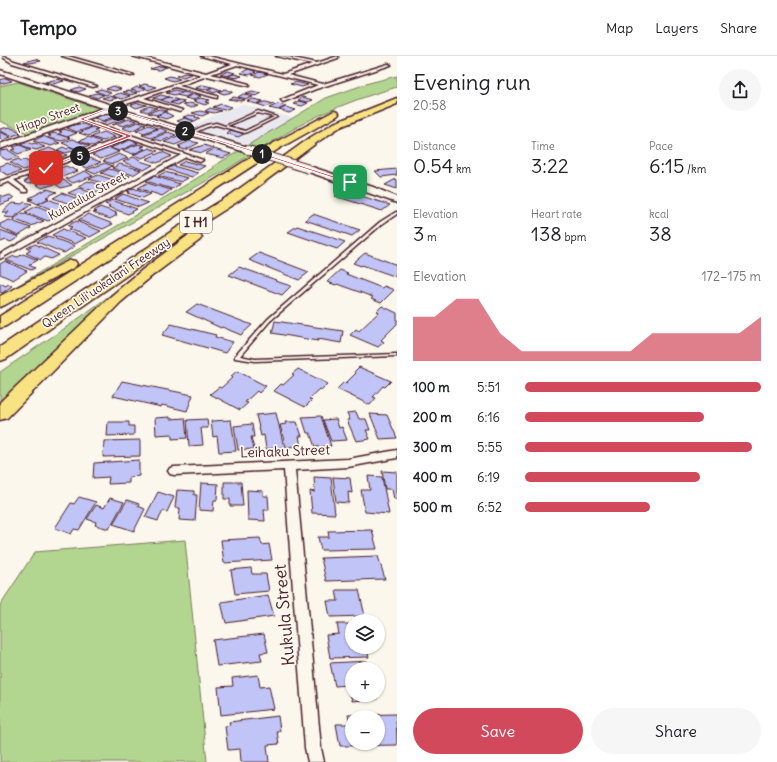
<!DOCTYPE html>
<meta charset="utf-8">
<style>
body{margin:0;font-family:Delius,sans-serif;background:#f6f6f6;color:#202124;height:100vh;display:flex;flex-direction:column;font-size:15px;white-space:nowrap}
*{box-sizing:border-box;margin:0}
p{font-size:13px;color:#757577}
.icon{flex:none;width:22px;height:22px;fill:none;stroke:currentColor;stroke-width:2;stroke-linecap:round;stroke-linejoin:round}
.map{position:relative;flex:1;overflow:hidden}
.details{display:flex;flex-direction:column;background:#fff;width:380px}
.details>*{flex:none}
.fabs{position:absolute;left:345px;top:558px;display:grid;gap:8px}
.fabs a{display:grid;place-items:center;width:40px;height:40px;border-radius:50%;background:#fff;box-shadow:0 1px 3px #0004;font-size:20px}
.pin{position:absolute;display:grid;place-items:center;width:34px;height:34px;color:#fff;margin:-17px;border-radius:8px;box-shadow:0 2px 6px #0006}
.km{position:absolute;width:20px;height:20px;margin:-10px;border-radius:50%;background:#222;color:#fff;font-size:11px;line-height:20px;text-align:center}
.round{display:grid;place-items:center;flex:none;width:42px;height:42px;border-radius:21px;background:#f6f6f6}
.summary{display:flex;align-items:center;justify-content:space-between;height:68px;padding:0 16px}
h1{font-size:22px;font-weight:600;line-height:30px}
.stats{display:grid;grid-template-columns:repeat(3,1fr);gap:6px;height:68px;padding:4px 16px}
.stats div{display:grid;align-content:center}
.stats b{font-size:20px;font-weight:600}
.stats small{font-size:11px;font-weight:400}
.stats p{font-size:11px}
.chart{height:112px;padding:8px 16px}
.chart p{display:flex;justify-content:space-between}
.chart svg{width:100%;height:72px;margin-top:4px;fill:#d1495b;opacity:.7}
.cta{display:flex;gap:8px;margin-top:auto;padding:8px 16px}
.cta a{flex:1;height:46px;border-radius:24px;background:#d1495b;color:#fff;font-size:16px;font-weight:600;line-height:46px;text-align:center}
.cta a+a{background:#f6f6f6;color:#202124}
ul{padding:0 16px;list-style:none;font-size:13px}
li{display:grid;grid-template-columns:64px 48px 1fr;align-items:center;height:30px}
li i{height:10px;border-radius:5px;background:#d1495b}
header{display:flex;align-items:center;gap:24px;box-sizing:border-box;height:56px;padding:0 20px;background:#fff;border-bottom:1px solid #e0e0e0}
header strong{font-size:19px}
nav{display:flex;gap:22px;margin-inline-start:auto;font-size:14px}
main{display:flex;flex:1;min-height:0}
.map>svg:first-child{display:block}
.built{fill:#eae8ef}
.green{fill:#b2d690;stroke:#7e7a5e}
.building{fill:#c1c4f6;stroke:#4a1f2b;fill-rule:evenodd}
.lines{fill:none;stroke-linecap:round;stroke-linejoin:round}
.lane-casing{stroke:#4a1f2b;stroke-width:3}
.street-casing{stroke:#4a1f2b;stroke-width:3}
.secondary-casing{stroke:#4a1f2b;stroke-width:3}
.highway-casing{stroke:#4a1f2b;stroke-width:3}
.lane{fill:#fbf7ec;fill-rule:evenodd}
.street{fill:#fbf7ec;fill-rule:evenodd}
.secondary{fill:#fbf7ec;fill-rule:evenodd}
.highway{fill:#f8e281;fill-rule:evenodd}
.secondary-bridge-casing{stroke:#4a1f2b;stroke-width:10;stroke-linecap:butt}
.secondary-bridge{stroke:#fbf7ec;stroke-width:8}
.route{fill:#d1495b;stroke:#fff}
.labels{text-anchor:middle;stroke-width:3.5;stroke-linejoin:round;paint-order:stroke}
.far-street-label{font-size:12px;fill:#4a1f2b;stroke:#fbf7ec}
.shield{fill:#fbf7ec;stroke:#7f6065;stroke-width:1}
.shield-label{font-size:13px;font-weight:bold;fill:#4a1f2b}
.street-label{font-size:14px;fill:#4a1f2b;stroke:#fbf7ec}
.near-street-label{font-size:17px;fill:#4a1f2b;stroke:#fbf7ec}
</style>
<header>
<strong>Tempo</strong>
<nav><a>Map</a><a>Layers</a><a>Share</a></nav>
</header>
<main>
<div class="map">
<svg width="397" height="706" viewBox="0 0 397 706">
<rect width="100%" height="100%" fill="#fbf7ec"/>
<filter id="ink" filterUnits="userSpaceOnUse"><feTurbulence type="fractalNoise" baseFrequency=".025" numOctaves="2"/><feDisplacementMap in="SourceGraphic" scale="8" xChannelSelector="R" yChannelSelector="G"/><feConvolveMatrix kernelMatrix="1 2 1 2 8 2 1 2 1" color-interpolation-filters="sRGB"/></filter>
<g filter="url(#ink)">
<!-- built -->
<polygon class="built" points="242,48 293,62 248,89 185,72"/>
<!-- green -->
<g class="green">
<path d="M397 20V31C366 40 337 50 308 65 292 73 276 84 261 93L248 89 326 42 369 27Z"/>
<polygon points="18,26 97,52 98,53 29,78 0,65 0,30"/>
<polygon points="239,95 250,99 226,114 0,240 214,112 212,111"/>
<polygon points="143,215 0,351 0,316 71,268"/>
<polygon points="185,484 207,706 0,706 0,549 35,496"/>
</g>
<!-- building -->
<g class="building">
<polygon points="35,3 41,5 30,7 24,6"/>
<polygon points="160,10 167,11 159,14 150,13"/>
<polygon points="248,13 255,15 254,16 256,16 249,19 241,17"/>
<polygon points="228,15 235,17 227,20 220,18"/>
<polygon points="260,16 268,18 260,21 252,19"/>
<polygon points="185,17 192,18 183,21 176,20"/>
<polygon points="234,18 242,20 236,22 227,20"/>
<polygon points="170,20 180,23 173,25 164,22"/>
<polygon points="6,22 12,25 0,28 0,24"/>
<polygon points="58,23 64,25 53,28 45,26"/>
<polygon points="296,26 308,29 302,31 290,28"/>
<polygon points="145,28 156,31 149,34 139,30"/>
<polygon points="203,29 212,31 204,34 195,32"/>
<polygon points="113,30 121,33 115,35 106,33"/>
<polygon points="79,31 86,33 78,36 71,34"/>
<polygon points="137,31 145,33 139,36 131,34"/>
<polygon points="213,31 221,34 214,37 207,34"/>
<polygon points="101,33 107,35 111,37 106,39 95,35"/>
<polygon points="225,33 233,36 224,38 218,36"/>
<polygon points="175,34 183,36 174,39 166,37"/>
<polygon points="128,35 137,37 131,39 122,36"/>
<polygon points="252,35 261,37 255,40 246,37"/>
<polygon points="184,36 192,38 185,41 176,39"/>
<polygon points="97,37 104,39 97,42 89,39"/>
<polygon points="120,37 130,40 122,43 112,40"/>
<polygon points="194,38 201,40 193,44 185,42"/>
<polygon points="243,38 244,38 253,41 247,43 238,41"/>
<polygon points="161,39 169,41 161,44 153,42"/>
<polygon points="109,40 117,42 110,44 102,42"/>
<polygon points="169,41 178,44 169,47 161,44"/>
<polygon points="234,41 245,44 241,45 228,43"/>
<polygon points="302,41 313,44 307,46 298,44"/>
<polygon points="200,42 210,44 205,46 209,47 205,49 193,45"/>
<polygon points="253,43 263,45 256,48 247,45"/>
<polygon points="179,44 185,45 181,47 184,47 178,49 170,47"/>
<polygon points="298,45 308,47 302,50 293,48"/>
<polygon points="264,46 266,46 274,48 266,51 257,48"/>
<polygon points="138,47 142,48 147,49 136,52 131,49"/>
<polygon points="189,47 198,49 191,52 183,49"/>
<polygon points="221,48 232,51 224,54 213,51"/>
<polygon points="278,48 286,50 278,54 269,52"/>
<polygon points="149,50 157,52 147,56 141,54"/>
<polygon points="286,51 296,54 289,57 279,54"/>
<polygon points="210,52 221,55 214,57 205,55"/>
<polygon points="159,53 167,55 156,59 148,57"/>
<polygon points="200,55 209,57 202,60 192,57"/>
<polygon points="165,56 173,60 166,63 156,60"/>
<polygon points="107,57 118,59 103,65 94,62"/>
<polygon points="189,59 196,60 195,61 200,62 195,65 183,61"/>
<polygon points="119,61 126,63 108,68 102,66"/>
<polygon points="185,62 194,65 187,69 177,65"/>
<polygon points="129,63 137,65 123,70 117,68 112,69"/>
<polygon points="138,66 146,68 131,75 122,72"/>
<polygon points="76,68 79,69 83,68 91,71 77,76 67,72"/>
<polygon points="149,69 157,72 144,77 136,74"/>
<polygon points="9,71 21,76 19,76 21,77 12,80 0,75 0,73"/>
<polygon points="93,71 98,73 94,74 98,76 88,80 79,77"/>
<polygon points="160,72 167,75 151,82 142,79"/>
<polygon points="64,73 77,77 67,81 58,78 62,76 59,75"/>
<polygon points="232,74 244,78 238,81 226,77"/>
<polygon points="0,76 11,81 3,84 0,83"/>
<polygon points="104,76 115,81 103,85 91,81"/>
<polygon points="168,76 176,79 162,85 152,83"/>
<polygon points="54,77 70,82 62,85 47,82 51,80 48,79"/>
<polygon points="180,79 191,82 175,89 164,86"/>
<polygon points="43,80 60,87 51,90 33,85"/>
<polygon points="89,81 101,86 93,90 79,85"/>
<polygon points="72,83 90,90 76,93 62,87"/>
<polygon points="130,84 138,87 119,95 110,92"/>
<polygon points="190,85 199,87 185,94 179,92 181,91 178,90"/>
<polygon points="28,86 32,88 35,87 45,91 36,94 20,89"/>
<polygon points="139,88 145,90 140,91 145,93 133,98 122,94"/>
<polygon points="20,89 31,94 18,98 11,94 16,93 13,91"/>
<polygon points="204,89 213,92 202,97 189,94"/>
<polygon points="63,91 67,93 70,91 78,94 65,97 57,94"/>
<polygon points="49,92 67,99 55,104 38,96"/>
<polygon points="110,92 119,96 101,103 92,99"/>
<polygon points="149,92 158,95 142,102 133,99"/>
<polygon points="214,93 231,98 223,102 205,98"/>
<polygon points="8,94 19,101 7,104 0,100 0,95"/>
<polygon points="162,96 172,100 157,107 146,103"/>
<polygon points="39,97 50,103 44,105 48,106 40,109 32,105 35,104 29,101"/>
<polygon points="119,98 128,102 113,108 103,105"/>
<polygon points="87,101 101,106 87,112 73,106"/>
<polygon points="133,101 141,104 140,105 153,109 144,114 123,106"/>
<polygon points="19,103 21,105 25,104 36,110 23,114 10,106"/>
<polygon points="185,105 205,110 198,114 178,109"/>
<polygon points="8,107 21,115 8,119 0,115 0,110"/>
<polygon points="105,107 113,110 95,118 86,114"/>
<polygon points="120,108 141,114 133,119 112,112"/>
<polygon points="66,110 78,115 62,121 51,115"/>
<polygon points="173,110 198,117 192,121 166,113"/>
<polygon points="109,113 117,115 116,115 130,120 122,124 101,117"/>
<polygon points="397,113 397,119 381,121 375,115"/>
<polygon points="85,115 93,120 73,127 66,123"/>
<polygon points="49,116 56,121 28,128 24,126 29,123 27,122"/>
<polygon points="165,116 188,122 181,126 158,120"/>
<polygon points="98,119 120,126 111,130 89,123"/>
<polygon points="154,120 180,128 172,133 146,125"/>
<polygon points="58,121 72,129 61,132 55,128 42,132 36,128"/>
<polygon points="396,123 397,124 397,133 385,129"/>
<polygon points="88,125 108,131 97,136 78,130"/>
<polygon points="147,127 171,134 162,140 138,132"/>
<polygon points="79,132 97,139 91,142 87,141 84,142 68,137"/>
<polygon points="133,132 151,138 143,142 128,137 130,136 127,135"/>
<polygon points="47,133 57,136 46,141 49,142 38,148 29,144 33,143 29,142"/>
<polygon points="342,134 390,149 382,155 335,140"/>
<polygon points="62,137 83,145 76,148 70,148 53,142"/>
<polygon points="123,138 148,147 139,151 115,143"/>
<polygon points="0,139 4,141 10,139 14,142 9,144 10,145 0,149"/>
<polygon points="48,143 71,152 61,157 38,148"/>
<polygon points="112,144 137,153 128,158 108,151 110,150 105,148"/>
<polygon points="24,146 32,148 13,162 4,161 9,156 2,156 12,147 22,148"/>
<polygon points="37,150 55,157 50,160 55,162 48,165 25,156"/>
<polygon points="100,151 117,157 115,158 117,159 110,163 93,157 97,156 94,155"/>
<polygon points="23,157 44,165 31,170 13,163"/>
<polygon points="89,158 95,161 113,168 103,173 78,164"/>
<polygon points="313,158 360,174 352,180 305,164"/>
<polygon points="9,164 31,172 18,180 0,171 0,168"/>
<polygon points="76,165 101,175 90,181 69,173 72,171 68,170"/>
<polygon points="297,170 331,181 345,186 337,193 288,176"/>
<polygon points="63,173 86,182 75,188 52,179"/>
<polygon points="0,174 19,181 11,186 6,184 1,186 0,185"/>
<polygon points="48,180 75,190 64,197 37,186"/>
<polygon points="35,188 59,199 51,203 45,201 41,204 26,197 31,194 27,192"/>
<polygon points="259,197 309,216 299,224 249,204"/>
<polygon points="365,197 397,209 397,221 362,209 361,210 353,207"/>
<polygon points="23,198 38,204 29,209 35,212 31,214 6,204 14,200 18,201"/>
<polygon points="5,205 27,215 13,224 0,218 0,208"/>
<polygon points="239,211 276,224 275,225 291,230 282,239 229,219"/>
<polygon points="340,214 348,217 346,218 382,232 384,230 394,234 381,247 371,243 373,241 337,228 336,229 327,226"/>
<polygon points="0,227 6,230 8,228 12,230 2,237 0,236"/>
<polygon points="197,248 252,269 241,279 222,271 221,272 186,256"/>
<polygon points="382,250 397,257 397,268 381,284 384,286 378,291 350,279 356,273 359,275 379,256 377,255"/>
<polygon points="275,265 343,275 341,287 318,283 318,285 272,277"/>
<polygon points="171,268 216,279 215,281 233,286 225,297 162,279"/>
<polygon points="359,311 391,325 385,331 383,330 373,341 376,342 370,349 337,333 344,326 346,327 356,317 354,316"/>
<polygon points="298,313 328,328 322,334 320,333 309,343 312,344 305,351 274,335 281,328 283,329 294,319 292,318"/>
<polygon points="237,315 266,330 259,337 257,335 245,346 248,347 240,354 210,338 219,331 221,332 233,321 231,320"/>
<polygon points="122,325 193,339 187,355 162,349 161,351 113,340"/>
<polygon points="356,356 359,363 366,363 370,374 366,374 370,383 356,385 347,364 350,364 347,357"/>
<polygon points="276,357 284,391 266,393 264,379 261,380 256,359"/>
<polygon points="370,358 387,359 397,382 380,383"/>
<polygon points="321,360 331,390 315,391 310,377 307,377 302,361"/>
<polygon points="170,361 170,363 185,362 187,382 172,383 172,378 156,379 155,362"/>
<polygon points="207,363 208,372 201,372 203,389 189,390 187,364"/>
<polygon points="336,363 339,372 342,371 347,384 331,385 323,364"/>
<polygon points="231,364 236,395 219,396 217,380 213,381 211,365"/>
<polygon points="108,366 129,366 129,370 134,370 134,379 107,380"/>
<polygon points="285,366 297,366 302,380 299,380 301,390 286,391 280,369 286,368"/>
<polygon points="252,368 254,381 251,381 254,393 238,394 234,370"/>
<polygon points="140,384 140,400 103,401 104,385"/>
<polygon points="139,404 139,420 129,421 129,427 108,428 109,421 93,422 94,407"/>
<polygon points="382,415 397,416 397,443 394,443 392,433 385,433"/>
<polygon points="368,420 382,421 389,458 365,456 361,434 370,434"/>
<polygon points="314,421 331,422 335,458 312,457 310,435 315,436"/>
<polygon points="333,421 350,422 352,437 348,436 349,447 336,446"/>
<polygon points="224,426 241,426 243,450 230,450 230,443 224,443"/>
<polygon points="201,427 218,428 217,444 214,444 213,455 199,454"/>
<polygon points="177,434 194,435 194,439 197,439 195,465 179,464 180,452 175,452"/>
<polygon points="247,434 263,435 263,440 268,440 269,454 264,454 265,465 248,464"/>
<polygon points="158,436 174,441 167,456 163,455 158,465 145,461"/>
<polygon points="79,441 96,446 79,474 74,473 71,478 55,472 71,447 74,448"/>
<polygon points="110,442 124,446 109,473 95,469 96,466 87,463 96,449 104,452"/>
<polygon points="127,444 139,448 138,450 145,453 134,475 113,468"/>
<polygon points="372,474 377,493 321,494 318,481 329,481 328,475"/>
<polygon points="260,482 262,489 269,488 272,504 224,507 221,484"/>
<polygon points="378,500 385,523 326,525 321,502"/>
<polygon points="251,512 252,518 266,518 269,535 235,538 231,514"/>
<polygon points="336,534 359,534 365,560 330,561 327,545 338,545"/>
<polygon points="268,539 274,560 226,567 221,546"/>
<polygon points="337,568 352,568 352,591 366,591 369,601 330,602 326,579 339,578"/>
<polygon points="264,578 268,596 260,597 262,605 217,610 213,584"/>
<polygon points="367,605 369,613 352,613 352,639 376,639 377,643 352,645 348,629 335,630 330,607"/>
<polygon points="258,619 260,631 269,630 274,653 221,659 218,631 233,630 232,622"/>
<path d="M396 658 397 689 340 690 336 668H350L348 659ZM352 661H378V687H352Z"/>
<polygon points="278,660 280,675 277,675 279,688 267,689 269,706 241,706 240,693 228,694 225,670 230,669 229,666"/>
</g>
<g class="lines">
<defs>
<g id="lane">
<path d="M258 55 277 61 245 77 216 69 207 71 191 78 189 77 206 69 216 67 225 70ZM258 57 274 61 245 75 227 70Z"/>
<polygon points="396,156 397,156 397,158 382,168 270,265 240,300 255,303 397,298 397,300 255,305 235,302 235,300 268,263 380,166"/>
</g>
<g id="street">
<polygon points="4,0 14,5 97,30 93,31 12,7 4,2"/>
<polygon points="62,0 68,0 134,19 131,20"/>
<polygon points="132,0 139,0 206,17 232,8 201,0 208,0 283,18 312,8 276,0 284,0 317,7 338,0 338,2 288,19 323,28 388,8 391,9 316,33 283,46 281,44 318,29 237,9 211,18 249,28 249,30 207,20 179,30 217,40 217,42 175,31 144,42 182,54 180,56 140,44 115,51 115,49 202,19"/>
<polygon points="81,62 203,104 200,106 186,101 0,203 0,198 181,99 130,82 48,113 14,124 27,134 27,136 23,136 9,126 0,129 0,125 44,111 125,80 79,64"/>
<polygon points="397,394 397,402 348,411 295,414 321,692 324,706 308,706 305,692 284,414 174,419 170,418 168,415 170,412 174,411 348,403"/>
</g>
<g id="secondary">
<polygon points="0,14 109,48 110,50 109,52 103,52 0,18"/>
<polygon points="116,52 251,92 252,94 248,96 245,96 116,56 105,57 0,93 0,88 101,53"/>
<polygon points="309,110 373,131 397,141 397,147 306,115 305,113"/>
</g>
<g id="highway">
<polygon points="397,42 397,48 340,71 319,85 240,144 188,177 6,303 0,305 0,291 178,171 232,138 311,81 334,67"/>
<polygon points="334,55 337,56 339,58 337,60 280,92 6,270 0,272 0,260 272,88"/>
<polygon points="195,177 200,178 202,181 200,184 152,220 121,246 7,362 0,364 0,346 111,240 142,214 190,178"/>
<polygon points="70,204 75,205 77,208 75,211 5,249 0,251 0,240"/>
</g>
</defs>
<!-- lane casing -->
<use href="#lane" class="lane-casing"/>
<!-- street casing -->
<use href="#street" class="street-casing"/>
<!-- secondary casing -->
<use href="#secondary" class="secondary-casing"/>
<!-- highway casing -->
<use href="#highway" class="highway-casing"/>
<!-- lane -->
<use href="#lane" class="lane"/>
<!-- street -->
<use href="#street" class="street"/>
<!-- secondary -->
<use href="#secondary" class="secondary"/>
<!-- highway -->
<use href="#highway" class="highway"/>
<defs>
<polyline id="secondary-bridge" points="248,94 309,113"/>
</defs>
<!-- secondary-bridge casing -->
<use href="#secondary-bridge" class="secondary-bridge-casing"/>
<!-- secondary-bridge -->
<use href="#secondary-bridge" class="secondary-bridge"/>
</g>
</g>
<!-- route -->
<polygon class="route" points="103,54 117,54 249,93 352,126 349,127 247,94 116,55 104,55 84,63 131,79 131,81 45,113 45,112 126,80 79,63"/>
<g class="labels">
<!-- far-street labels -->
<g class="far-street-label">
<text transform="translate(48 62) rotate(-20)" y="4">Hiapo Street</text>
<text transform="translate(87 140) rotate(-29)" y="4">Kuhaulua Street</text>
<text transform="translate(106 227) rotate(-34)" y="4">Queen Liliʻuokalani Freeway</text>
</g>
<!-- shield labels -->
<rect class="shield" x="180" y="155" width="32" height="22" rx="3"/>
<g class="shield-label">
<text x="196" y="171">I H1</text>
</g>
<!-- street labels -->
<g class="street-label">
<text transform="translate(285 395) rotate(-2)" y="5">Leihaku Street</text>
</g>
<!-- near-street labels -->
<g class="near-street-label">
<text transform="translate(284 559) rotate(-95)" y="6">Kukula Street</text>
</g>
</g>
</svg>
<div class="fabs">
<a><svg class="icon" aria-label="layers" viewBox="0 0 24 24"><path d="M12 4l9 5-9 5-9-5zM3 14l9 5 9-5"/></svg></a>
<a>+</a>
<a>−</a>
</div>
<div class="pin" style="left:350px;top:126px;background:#1e9e55"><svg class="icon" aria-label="arrive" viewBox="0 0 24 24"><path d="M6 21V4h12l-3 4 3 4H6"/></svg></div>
<div class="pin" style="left:46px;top:112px;background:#d93025"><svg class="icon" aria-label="check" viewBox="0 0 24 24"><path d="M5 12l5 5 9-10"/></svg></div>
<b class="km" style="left:262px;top:98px">1</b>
<b class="km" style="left:185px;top:75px">2</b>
<b class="km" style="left:118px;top:55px">3</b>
<b class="km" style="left:80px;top:100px">5</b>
</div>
<section class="details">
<div class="summary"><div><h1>Evening run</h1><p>20:58</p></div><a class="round"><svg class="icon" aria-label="share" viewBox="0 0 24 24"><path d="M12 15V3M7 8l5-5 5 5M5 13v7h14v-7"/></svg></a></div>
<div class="stats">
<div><p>Distance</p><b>0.54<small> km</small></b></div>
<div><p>Time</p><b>3:22</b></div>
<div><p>Pace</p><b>6:15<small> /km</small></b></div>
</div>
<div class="stats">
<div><p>Elevation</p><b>3<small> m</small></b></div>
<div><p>Heart rate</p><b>138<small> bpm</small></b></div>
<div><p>kcal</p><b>38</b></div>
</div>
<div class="chart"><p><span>Elevation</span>172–175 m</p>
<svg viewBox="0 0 160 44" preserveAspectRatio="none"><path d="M0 44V17L10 17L20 6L30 6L40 27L50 38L60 38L70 38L80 38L90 38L100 38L110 27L120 27L130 27L140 27L150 27L160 17V44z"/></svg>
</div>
<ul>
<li><b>100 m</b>5:51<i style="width:100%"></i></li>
<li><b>200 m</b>6:16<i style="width:76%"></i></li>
<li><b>300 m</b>5:55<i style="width:96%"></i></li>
<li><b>400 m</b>6:19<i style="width:74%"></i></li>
<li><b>500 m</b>6:52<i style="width:53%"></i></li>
</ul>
<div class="cta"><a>Save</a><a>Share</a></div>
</section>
</main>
